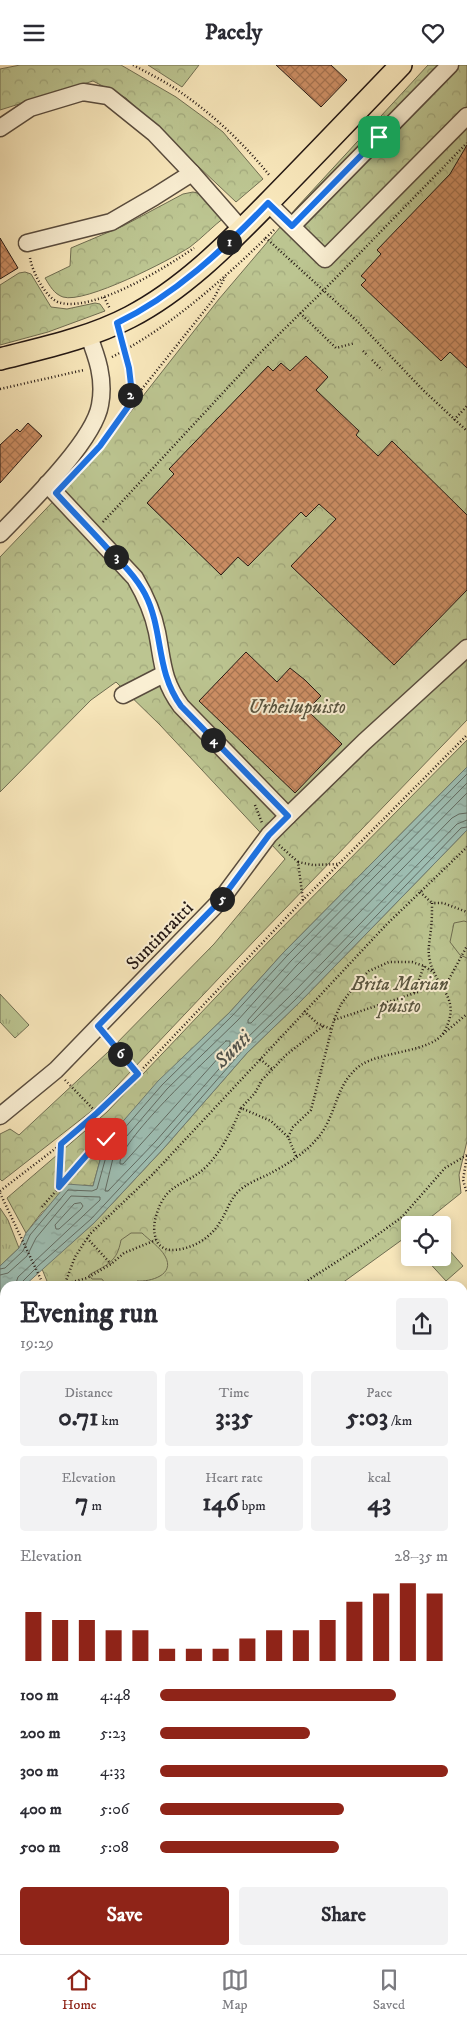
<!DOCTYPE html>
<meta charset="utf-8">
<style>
body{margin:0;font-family:"IM FELL DW Pica",serif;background:#f2f2f3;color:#2b2b33;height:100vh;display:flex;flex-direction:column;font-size:19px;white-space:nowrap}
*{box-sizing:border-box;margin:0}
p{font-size:16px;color:#7c7c81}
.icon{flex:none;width:28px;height:28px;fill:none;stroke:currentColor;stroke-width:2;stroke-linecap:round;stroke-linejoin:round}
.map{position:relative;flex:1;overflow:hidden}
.panel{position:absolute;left:0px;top:1216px;width:468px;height:674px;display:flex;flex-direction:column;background:#fff;border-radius:15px 15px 0 0;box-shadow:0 2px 12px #0003}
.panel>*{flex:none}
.tools{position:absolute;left:401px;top:1151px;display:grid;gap:10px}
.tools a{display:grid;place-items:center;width:50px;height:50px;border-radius:5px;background:#fff;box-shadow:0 2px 12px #0003;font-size:25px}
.pin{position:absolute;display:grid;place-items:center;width:42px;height:42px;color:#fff;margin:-21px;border-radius:10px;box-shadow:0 2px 8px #0006}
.km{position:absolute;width:25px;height:25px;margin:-12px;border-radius:50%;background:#222;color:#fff;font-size:14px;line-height:25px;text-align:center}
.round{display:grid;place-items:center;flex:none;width:52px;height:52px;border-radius:5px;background:#f2f2f3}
.head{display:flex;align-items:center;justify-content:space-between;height:85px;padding:0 20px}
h1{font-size:28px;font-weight:700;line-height:38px}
.metrics{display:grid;grid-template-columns:repeat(3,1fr);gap:8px;height:85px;padding:5px 20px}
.metrics div{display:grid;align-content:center;border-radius:5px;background:#f2f2f3;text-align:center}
.metrics b{font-size:25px;font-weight:700}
.metrics small{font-size:14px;font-weight:400}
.metrics p{font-size:14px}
.chart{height:140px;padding:10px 20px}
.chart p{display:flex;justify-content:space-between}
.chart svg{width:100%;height:90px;margin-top:5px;stroke:#8f2418;stroke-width:6}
.button{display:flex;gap:10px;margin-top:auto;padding:10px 20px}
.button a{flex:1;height:58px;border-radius:5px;background:#8f2418;color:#fff;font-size:20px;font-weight:700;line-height:58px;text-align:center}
.button a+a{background:#f2f2f3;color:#2b2b33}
ul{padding:0 20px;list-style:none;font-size:16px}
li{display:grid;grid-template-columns:80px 60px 1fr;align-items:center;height:38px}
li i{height:12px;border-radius:6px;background:#8f2418}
header{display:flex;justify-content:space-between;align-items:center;height:65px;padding:0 20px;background:#fff;font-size:22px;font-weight:700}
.dock{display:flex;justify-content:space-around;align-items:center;height:70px;border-top:1px solid #e1e1e2;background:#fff;font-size:14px;color:#7c7c81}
.dock a{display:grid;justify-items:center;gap:2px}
.dock .selected{color:#8f2418}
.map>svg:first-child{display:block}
.grass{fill:url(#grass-tufts);stroke:#706e52}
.forest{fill:url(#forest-crowns);stroke:#706e52}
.pitch{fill:#bcc591;stroke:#706e52}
.water{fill:url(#water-ripples);stroke:#6d7c74}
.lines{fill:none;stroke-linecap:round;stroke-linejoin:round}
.shore{stroke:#616c64;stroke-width:1}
.building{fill:url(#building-cross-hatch);stroke:#241814}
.minor-casing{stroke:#594c3e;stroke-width:19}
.major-casing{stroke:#241814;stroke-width:24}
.path{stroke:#241814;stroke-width:2.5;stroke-dasharray:1 2.5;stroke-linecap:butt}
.minor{stroke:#faefd3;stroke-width:16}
.major{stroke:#f8e7bb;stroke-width:21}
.route-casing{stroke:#fff;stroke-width:10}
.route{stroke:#1a73e8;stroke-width:6}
.labels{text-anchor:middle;stroke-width:4;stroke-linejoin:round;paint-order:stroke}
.park-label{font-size:19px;font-style:italic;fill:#595540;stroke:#faefd3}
.street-label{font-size:19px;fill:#241814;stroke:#faefd3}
.water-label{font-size:20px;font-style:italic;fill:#4f524c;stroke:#faefd3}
</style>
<header><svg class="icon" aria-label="menu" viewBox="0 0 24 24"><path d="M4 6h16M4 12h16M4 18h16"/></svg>Pacely<svg class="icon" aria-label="heart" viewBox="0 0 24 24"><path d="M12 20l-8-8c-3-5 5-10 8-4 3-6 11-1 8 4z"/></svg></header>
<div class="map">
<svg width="467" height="1889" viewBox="0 0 467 1889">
<defs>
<pattern id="grass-tufts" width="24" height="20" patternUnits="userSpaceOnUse" patternTransform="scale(1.25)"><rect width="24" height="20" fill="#bcc591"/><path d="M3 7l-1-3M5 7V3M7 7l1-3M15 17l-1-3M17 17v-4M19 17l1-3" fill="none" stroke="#a1a87c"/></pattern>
<pattern id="forest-crowns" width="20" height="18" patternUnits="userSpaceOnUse" patternTransform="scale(1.25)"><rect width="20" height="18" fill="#bcc591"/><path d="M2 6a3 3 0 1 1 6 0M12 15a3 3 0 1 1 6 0" fill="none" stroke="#a1a87c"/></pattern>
<pattern id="water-ripples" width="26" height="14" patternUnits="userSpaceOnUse" patternTransform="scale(1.25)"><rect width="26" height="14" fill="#9ebfb4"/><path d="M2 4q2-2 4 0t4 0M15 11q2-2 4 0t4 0" fill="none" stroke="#88a39a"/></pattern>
<pattern id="building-cross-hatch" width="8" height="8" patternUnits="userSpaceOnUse" patternTransform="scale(1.25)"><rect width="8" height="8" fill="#cf9066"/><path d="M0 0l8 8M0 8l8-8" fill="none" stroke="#a87553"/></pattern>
</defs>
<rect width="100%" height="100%" fill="#f8e7bb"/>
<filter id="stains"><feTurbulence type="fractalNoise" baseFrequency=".004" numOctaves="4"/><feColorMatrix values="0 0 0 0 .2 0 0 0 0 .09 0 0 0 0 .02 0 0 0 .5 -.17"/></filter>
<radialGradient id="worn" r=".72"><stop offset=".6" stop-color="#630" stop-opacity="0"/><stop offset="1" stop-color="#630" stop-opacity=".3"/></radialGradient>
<!-- grass -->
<g class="grass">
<polygon points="0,929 29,960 15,973 0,957"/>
<polygon points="0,1143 8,1155 19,1183 0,1201"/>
<polygon points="5,1840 5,1880 0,1863 0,1845"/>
<polygon points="7,1885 33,1885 34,1886 29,1889 8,1889"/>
<polygon points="118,1885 160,1885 148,1889 112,1889"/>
</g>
<!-- forest -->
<g class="forest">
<polygon points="20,0 121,0 176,32 206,54 223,67 263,114 236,137 126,33 93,16 0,45 0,4"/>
<polygon points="148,0 199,0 182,22"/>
<polygon points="428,0 467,0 467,655 255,875 98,1041 2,1116 0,1114 0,1069 10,1064 19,1070 108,987 214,879 285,794 160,660 116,617 91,635 0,727 0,492 65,424 114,368 219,234 298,141"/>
<path d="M193 127 202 129 225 152C213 161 202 173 190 182 170 195 85 239 63 232 54 229 50 221 45 213L70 201 71 183 123 161 183 129Z"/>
<polygon points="25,207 31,209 51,242 67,244 95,238 100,239 105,246 48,267 0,280 0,220 19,208"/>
<polygon points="467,675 467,702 283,888 230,947 159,1016 105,1077 93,1121 84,1120 42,1147 26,1168 7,1133 107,1047 271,874"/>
<polygon points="467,765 467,1076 459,1110 461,1128 421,1160 410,1160 410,1169 338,1221 49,1221 42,1204 94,1158 164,1083 247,988 300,937"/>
<polygon points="5,1237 5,1365 0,1355 0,1242"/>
<polygon points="0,1446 5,1456 5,1735 1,1737 0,1736"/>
</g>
<!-- pitch -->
<g class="pitch">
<polygon points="464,856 467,857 467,893 460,890 450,877 454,858"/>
<path d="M131 1168H142C149 1175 160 1182 165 1191 176 1210 150 1217 137 1216L135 1221H107L102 1214H92L89 1210C108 1199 117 1197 121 1175Z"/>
<polygon points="443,1178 463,1201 446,1216 425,1193 442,1192"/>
</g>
<!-- water -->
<polygon class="water" points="467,702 467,765 300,937 247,988 164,1083 94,1158 24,1221 5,1221 5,1237 0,1242 0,1201 19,1183 26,1168 67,1119 93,1121 105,1077 158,1016 230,947 283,888"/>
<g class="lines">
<!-- shore -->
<g class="shore">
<polyline points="467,718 291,896 238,955 167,1024 115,1085 105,1126 108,1126 156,1076 239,981 292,929 457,759 467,755"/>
<polyline points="467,728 296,901 248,955 248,958 251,958 452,753 459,749 467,748"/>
<path d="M226 976H230V980L123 1099H120C117 1078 207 994 226 976Z"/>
<polygon points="81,1138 83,1141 81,1144 59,1164 56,1164 55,1160 74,1139"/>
<polyline points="0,1204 5,1203 23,1186 30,1170 68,1125 92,1126 97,1124 109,1081 162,1020 233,950 286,892 467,709"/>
<polyline points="0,1210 8,1208 27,1191 36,1173 71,1131 100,1132 100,1135 18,1212 15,1221"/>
<polyline points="21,1221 23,1216 38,1201 91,1154 160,1080 243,985 296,934 461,763 467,762"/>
</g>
</g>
<!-- building -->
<g class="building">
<polygon points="276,0 331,0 347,15 321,42"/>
<polygon points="467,80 467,303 450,287 441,296 361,220 366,215 361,211 381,189 377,185 450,109"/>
<polygon points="0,173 18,203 0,214"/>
<polygon points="306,291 328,312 316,325 359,366 356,370 378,391 392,376 467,450 467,525 394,600 291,501 336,454 319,439 306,452 301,447 248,501 238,492 221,510 147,438 174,409 169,404 268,301 273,306 281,298 290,306"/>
<polygon points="28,358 42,371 0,418 0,380 17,364 20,367"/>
<polygon points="246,587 277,617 290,603 305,615 321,631 307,645 342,679 295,728 199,636"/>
</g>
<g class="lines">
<defs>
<g id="minor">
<polyline points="0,63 30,43 83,27 108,31 154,68 192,108"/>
<polyline points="268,138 325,194 467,51"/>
<polyline points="292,161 450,0"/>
<polyline points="27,178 111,157 154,132 192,108 242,165"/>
<path d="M47 419 135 513C145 530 153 547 157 567 163 598 162 615 181 641L288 751"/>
<path d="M0 469C27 441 94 376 100 340 105 314 97 292 88 269"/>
<polyline points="123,630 164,609"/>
<polyline points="0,1051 56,1005 220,836 269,770 288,751 364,677 467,583"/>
<polyline points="462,1839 467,1835"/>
<polyline points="68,1889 74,1885"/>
<polyline points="97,1889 104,1885"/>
<polyline points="414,1889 418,1885"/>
</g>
<g id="major">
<path d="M0 294C43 283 90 273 130 252 182 225 226 181 267 139 312 93 356 47 401 0"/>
<polyline points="0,1381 5,1391"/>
<polyline points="0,1424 5,1435"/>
<polyline points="462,1602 467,1599"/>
<polyline points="231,1885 233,1889"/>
<polyline points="254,1885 256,1889"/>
</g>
</defs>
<!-- minor casing -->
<use href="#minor" class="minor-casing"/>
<!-- major casing -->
<use href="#major" class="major-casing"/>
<!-- path -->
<g class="path">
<path d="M133 0C150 9 168 18 183 29 216 52 245 80 270 111"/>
<polyline points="274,165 266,173 357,256 423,325 467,366"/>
<path d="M30 193C32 206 46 235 61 238 96 246 165 203 194 183"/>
<polyline points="104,232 110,244"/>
<polyline points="300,248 336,283 355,278"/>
<path d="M122 275C128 297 131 315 130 338"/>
<polyline points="363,286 368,291"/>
<path d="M112 292C170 262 219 218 266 173"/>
<polyline points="372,295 382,305"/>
<polyline points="0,324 84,305"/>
<polyline points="454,355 467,341"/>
<polyline points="95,386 130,339 213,235 225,212"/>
<polyline points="103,457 259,289 323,226 467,78"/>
<polyline points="255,740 262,758"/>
<polyline points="279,780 298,797 303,835"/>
<polyline points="298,797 313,800 339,799"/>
<polyline points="420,827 432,838"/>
<polyline points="414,928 424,901"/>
<polyline points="304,946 317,958 331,964"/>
<polyline points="334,955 442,919 448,916 467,881"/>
<polyline points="443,969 467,949"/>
<polyline points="107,973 137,1009"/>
<polyline points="260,994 272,1004"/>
<polyline points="65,1015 97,1048"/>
<polyline points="241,1043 255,1028 262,1015 286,990 323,961"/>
<polyline points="288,1072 293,1062 311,1045 334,955 341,939 357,918 369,906 389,897 412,897 424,901 433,907"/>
<path d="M296 1091 288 1072 271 1056 241 1043C233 1063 222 1085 207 1101 187 1121 167 1116 157 1148 154 1156 153 1166 156 1174 158 1181 166 1186 174 1185 192 1184 211 1173 220 1157 227 1147 230 1133 240 1125 248 1118 259 1114 269 1109 283 1102 305 1088 315 1076 338 1052 333 1020 361 1000 382 986 433 987 444 967 464 931 433 923 429 891 428 883 430 873 431 864 432 856 432 847 432 838H443L467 847"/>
<polyline points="467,1091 463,1115 467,1128"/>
<polyline points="59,1121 61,1079"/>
<polyline points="0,1126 73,1070 134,1013 303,835 467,670"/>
<polyline points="0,1128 44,1221"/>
<polyline points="42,1142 92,1084 106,1074 121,1055"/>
<polyline points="87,1173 111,1199"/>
<polyline points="65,1219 87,1213 111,1199 124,1188 156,1175"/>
<polyline points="64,1221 75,1192 90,1169 152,1110 386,860 467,782"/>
<polyline points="299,1221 369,1176 402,1152 445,1103 467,1090"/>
<polyline points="348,1221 351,1219"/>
<polyline points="462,1419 467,1415"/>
<polyline points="462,1433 467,1438"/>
<polyline points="462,1577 467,1573"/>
<polyline points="462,1623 467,1619"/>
<polyline points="0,1810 5,1816"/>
<polyline points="199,1885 202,1889"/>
<polyline points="287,1885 289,1889"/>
<polyline points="37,1889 43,1885"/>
<polyline points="167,1889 175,1885"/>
</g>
<!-- minor -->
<use href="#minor" class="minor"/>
<!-- major -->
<use href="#major" class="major"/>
</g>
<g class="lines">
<defs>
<path id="route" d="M106 1074 92 1084 59 1122 61 1079 97 1048 138 1009 98 961 220 836 269 770 288 751 181 641C155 605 164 566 145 529 136 512 122 498 108 484 91 465 73 447 56 428L100 381 130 339 131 320 129 303 117 258C175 230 224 184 268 138L292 161 379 72"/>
</defs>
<!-- route casing -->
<use href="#route" class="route-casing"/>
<!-- route -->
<use href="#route" class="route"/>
</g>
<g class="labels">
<!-- park labels -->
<g class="park-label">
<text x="297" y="648">Urheilupuisto</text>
<text x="400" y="925">Brita Marian<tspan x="400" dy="22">puisto</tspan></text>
</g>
<!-- street labels -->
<g class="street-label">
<text transform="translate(159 870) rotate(-46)" y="7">Suntinraitti</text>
</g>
<!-- water labels -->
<g class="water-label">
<text transform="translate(232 984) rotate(-45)" y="7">Sunti</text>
</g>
</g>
<rect width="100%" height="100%" filter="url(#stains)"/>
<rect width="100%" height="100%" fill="url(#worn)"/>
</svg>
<div class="tools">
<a><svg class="icon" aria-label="locate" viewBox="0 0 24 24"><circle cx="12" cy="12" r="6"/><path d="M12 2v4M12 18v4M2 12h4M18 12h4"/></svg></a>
</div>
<div class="pin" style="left:379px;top:72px;background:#1e9e55"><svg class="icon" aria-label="arrive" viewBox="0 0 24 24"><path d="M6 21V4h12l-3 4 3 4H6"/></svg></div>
<div class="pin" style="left:106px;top:1074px;background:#d93025"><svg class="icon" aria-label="check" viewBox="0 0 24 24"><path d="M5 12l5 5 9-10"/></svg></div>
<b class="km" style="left:229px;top:177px">1</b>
<b class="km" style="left:130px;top:330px">2</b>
<b class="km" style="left:116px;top:492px">3</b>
<b class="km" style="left:213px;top:675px">4</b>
<b class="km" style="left:222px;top:834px">5</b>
<b class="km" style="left:120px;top:989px">6</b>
<section class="panel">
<div class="head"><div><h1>Evening run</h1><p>19:29</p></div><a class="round"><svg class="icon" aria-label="share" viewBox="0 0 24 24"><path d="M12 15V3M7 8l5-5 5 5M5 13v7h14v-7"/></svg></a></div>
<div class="metrics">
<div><p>Distance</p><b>0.71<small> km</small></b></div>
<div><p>Time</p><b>3:35</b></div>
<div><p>Pace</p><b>5:03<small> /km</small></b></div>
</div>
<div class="metrics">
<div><p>Elevation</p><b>7<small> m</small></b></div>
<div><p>Heart rate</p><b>146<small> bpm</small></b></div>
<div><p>kcal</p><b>43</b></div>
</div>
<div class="chart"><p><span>Elevation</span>28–35 m</p>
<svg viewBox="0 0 160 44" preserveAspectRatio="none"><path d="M5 44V20M15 44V24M25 44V24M35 44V29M45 44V29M55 44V38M65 44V38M75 44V38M85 44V33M95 44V29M105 44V29M115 44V24M125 44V15M135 44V11M145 44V6M155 44V11"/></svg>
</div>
<ul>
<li><b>100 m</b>4:48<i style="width:82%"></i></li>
<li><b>200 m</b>5:23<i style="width:52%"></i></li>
<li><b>300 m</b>4:33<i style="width:100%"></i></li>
<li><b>400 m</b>5:06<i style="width:64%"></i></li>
<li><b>500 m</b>5:08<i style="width:62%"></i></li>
</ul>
<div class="button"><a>Save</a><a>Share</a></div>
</section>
</div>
<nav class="dock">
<a class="selected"><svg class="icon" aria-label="home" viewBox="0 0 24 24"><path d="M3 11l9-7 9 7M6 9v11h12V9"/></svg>Home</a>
<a><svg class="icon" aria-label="map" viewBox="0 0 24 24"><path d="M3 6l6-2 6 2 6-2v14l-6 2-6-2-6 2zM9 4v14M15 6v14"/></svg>Map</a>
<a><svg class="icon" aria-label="saved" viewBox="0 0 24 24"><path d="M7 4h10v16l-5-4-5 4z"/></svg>Saved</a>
</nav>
